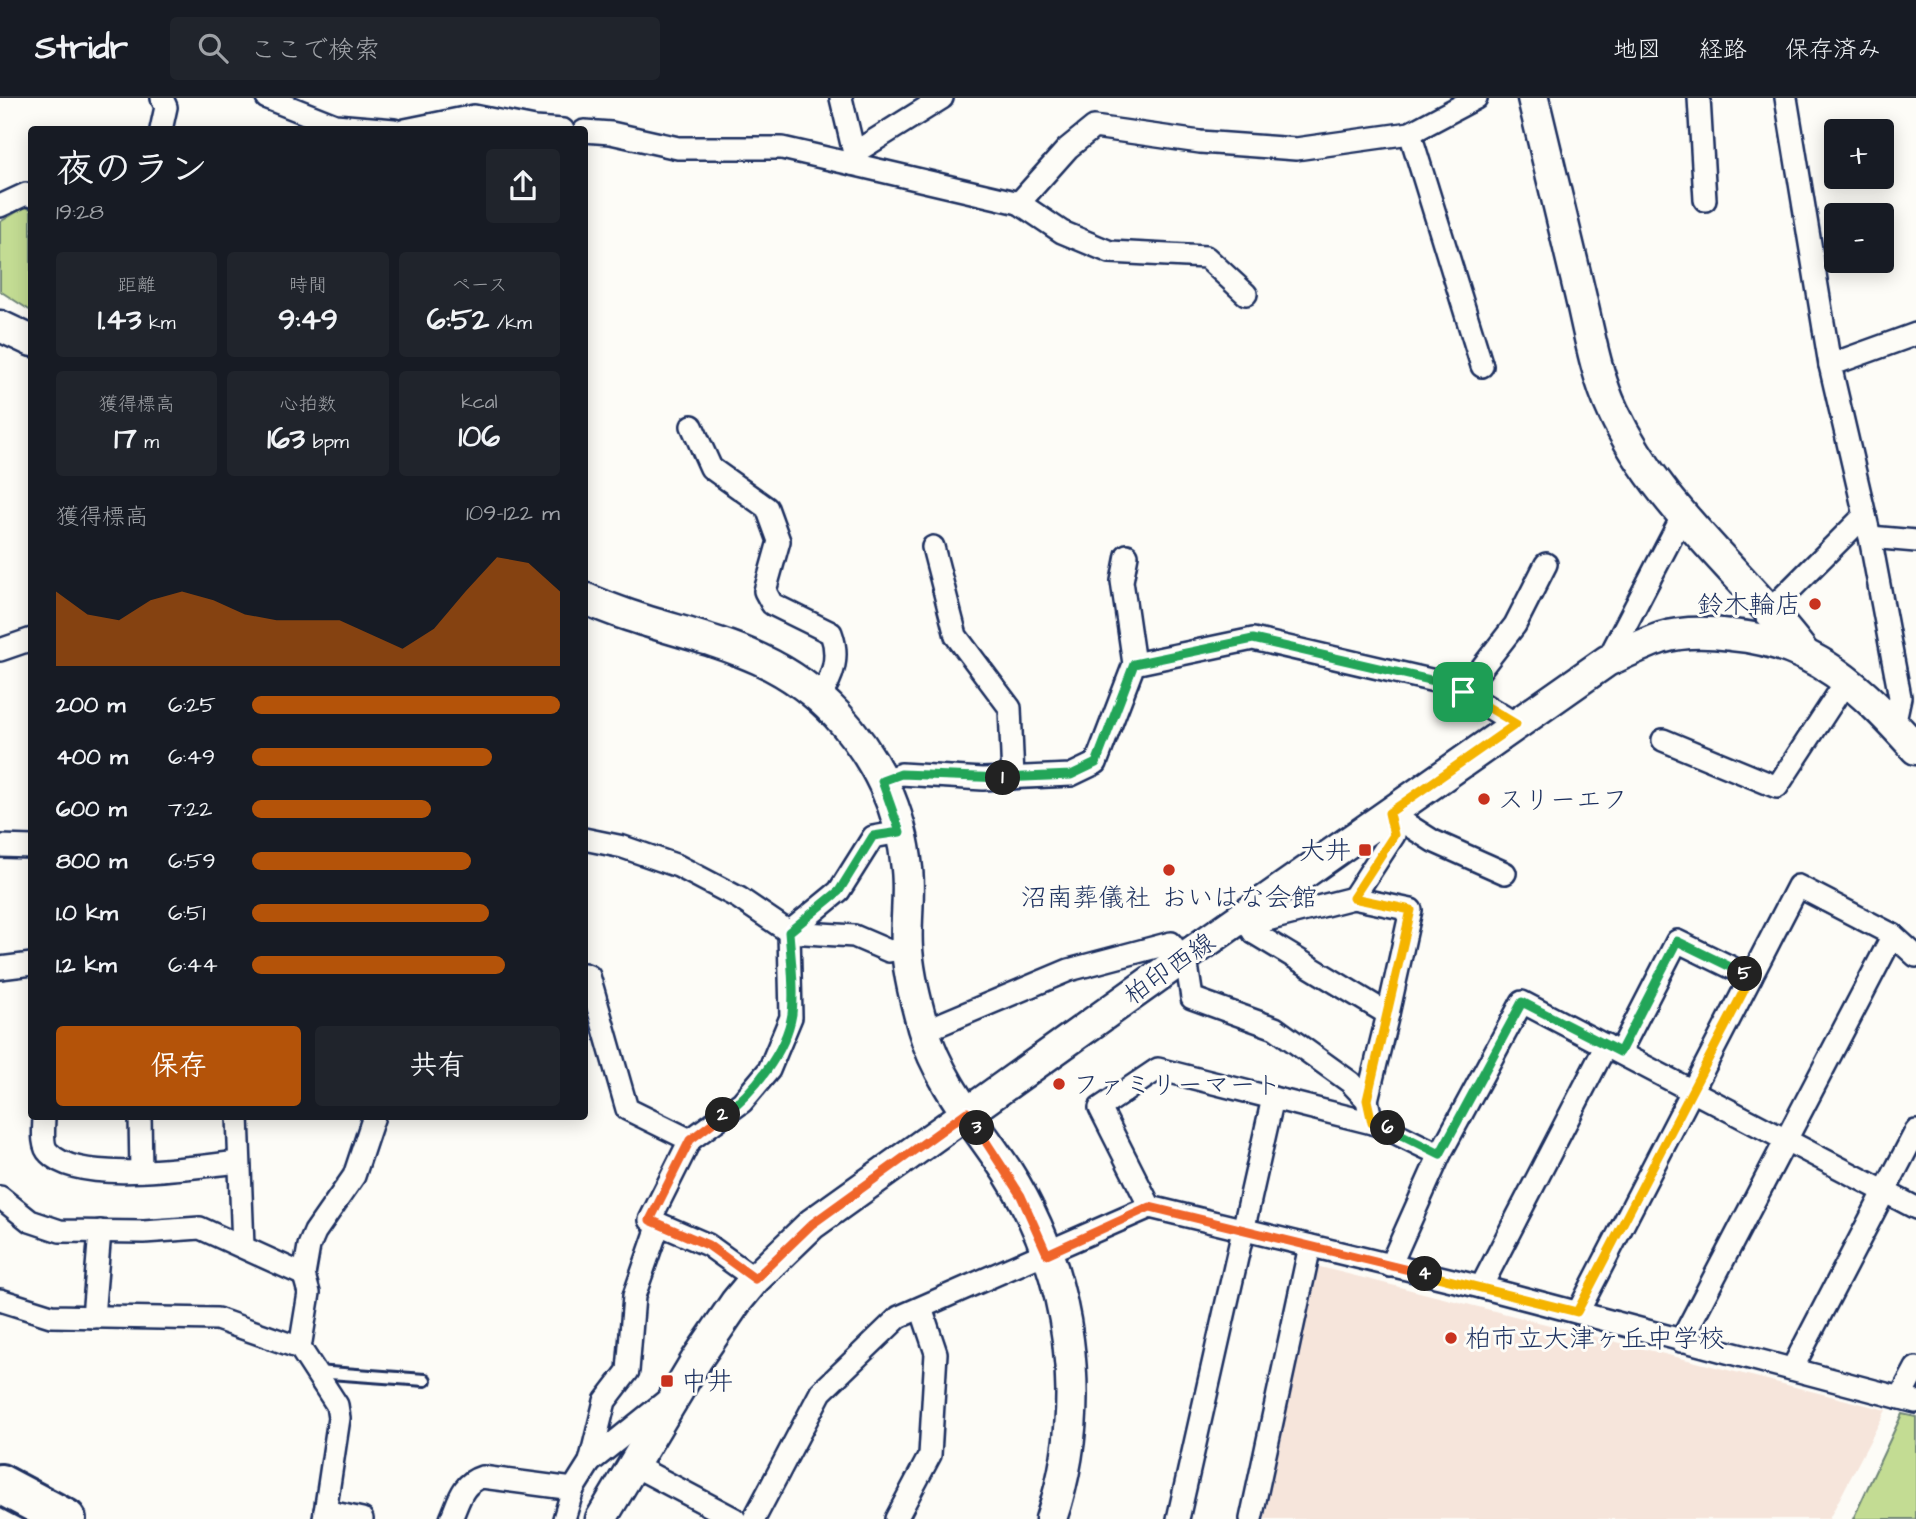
<!DOCTYPE html>
<html lang="ja">
<meta charset="utf-8">
<style>
body{margin:0;font-family:"Architects Daughter","Klee One",sans-serif;background:#20242c;color:#f1f3f6;height:100vh;display:flex;flex-direction:column;font-size:26px;white-space:nowrap}
*{box-sizing:border-box;margin:0}
p{font-size:23px;color:#9ea1a6}
.icon{flex:none;width:38px;height:38px;fill:none;stroke:currentColor;stroke-width:2;stroke-linecap:round;stroke-linejoin:round}
.map{position:relative;flex:1;overflow:hidden}
.details{position:absolute;left:28px;top:28px;width:560px;height:994px;display:flex;flex-direction:column;background:#171b24;border-radius:7px;box-shadow:0 4px 18px #0003}
.details>*{flex:none}
.buttons{position:absolute;left:1824px;top:21px;display:grid;gap:14px}
.buttons a{display:grid;place-items:center;width:70px;height:70px;border-radius:7px;background:#171b24;box-shadow:0 4px 18px #0003;font-size:35px}
.pin{position:absolute;display:grid;place-items:center;width:60px;height:60px;color:#fff;margin:-30px;border-radius:14px;box-shadow:0 4px 10px #0006}
.km{position:absolute;width:35px;height:35px;margin:-18px;border-radius:50%;background:#222;color:#fff;font-size:19px;line-height:35px;text-align:center}
.round{display:grid;place-items:center;flex:none;width:74px;height:74px;border-radius:7px;background:#20242c}
.summary{display:flex;align-items:center;justify-content:space-between;height:119px;padding:0 28px}
h1{font-size:38px;font-weight:800;line-height:52px}
.metrics{display:grid;grid-template-columns:repeat(3,1fr);gap:10px;height:119px;padding:7px 28px}
.metrics div{display:grid;align-content:center;border-radius:7px;background:#20242c;text-align:center}
.metrics b{font-size:30px;font-weight:800}
.metrics small{font-size:19px;font-weight:400}
.metrics p{font-size:19px}
.chart{height:196px;padding:14px 28px}
.chart p{display:flex;justify-content:space-between}
.chart svg{width:100%;height:126px;margin-top:7px;fill:#b45309;opacity:.7}
.primary-button{display:flex;gap:14px;margin-top:auto;padding:14px 28px}
.primary-button a{flex:1;height:80px;border-radius:7px;background:#b45309;color:#fff;font-size:28px;font-weight:800;line-height:80px;text-align:center}
.primary-button a+a{background:#20242c;color:#f1f3f6}
ul{padding:0 28px;list-style:none;font-size:23px}
li{display:grid;grid-template-columns:112px 84px 1fr;align-items:center;height:52px}
li i{height:18px;border-radius:9px;background:#b45309}
header{display:flex;align-items:center;gap:42px;box-sizing:border-box;height:98px;padding:0 35px;background:#171b24;border-bottom:2px solid #363941}
header strong{font-size:33px}
nav{display:flex;gap:38px;margin-inline-start:auto;font-size:24px}
.search{width:490px;height:63px;background:#20242c;display:flex;align-items:center;gap:18px;box-sizing:border-box;padding:0 24px;border-radius:7px;color:#9ea1a6;font-size:26px}
.map>svg:first-child{display:block}
.built{fill:#f6e5db}
.green{fill:#c3dc93;stroke:#6f8678;stroke-width:2}
.lines{fill:none;stroke-linecap:round;stroke-linejoin:round}
.lane-casing{stroke:#1b2f5e;stroke-width:16}
.street-casing{stroke:#1b2f5e;stroke-width:26}
.secondary-casing{stroke:#1b2f5e;stroke-width:35}
.highway-casing{stroke:#1b2f5e;stroke-width:44}
.lane{stroke:#fdfcf7;stroke-width:10}
.street{stroke:#fdfcf7;stroke-width:21}
.secondary{stroke:#fdfcf7;stroke-width:30}
.highway{stroke:#fdfcf7;stroke-width:38}
.split-1-casing{stroke:#fff;stroke-width:14}
.split-2-casing{stroke:#fff;stroke-width:14}
.split-3-casing{stroke:#fff;stroke-width:14}
.split-4-casing{stroke:#fff;stroke-width:14}
.split-5-casing{stroke:#fff;stroke-width:14}
.split-6-casing{stroke:#fff;stroke-width:14}
.split-7-casing{stroke:#fff;stroke-width:14}
.split-1{stroke:#22a559;stroke-width:9}
.split-2{stroke:#22a559;stroke-width:9}
.split-3{stroke:#f0652b;stroke-width:9}
.split-4{stroke:#f0652b;stroke-width:9}
.split-5{stroke:#f5b400;stroke-width:9}
.split-6{stroke:#22a559;stroke-width:9}
.split-7{stroke:#f5b400;stroke-width:9}
.poi-dot{fill:#c8321e;stroke:#fdfcf7;stroke-width:2.5}
.labels{text-anchor:middle;stroke-width:6;stroke-linejoin:round;paint-order:stroke}
.poi-label{font-size:26px;fill:#1b2f5e;stroke:#fdfcf7;text-anchor:start}
.street-label{font-size:26px;fill:#1b2f5e;stroke:#fdfcf7}
</style>
<header>
<strong>Stridr</strong>
<div class="search"><svg class="icon" aria-label="search" viewBox="0 0 24 24"><circle cx="10" cy="10" r="6"/><path d="M15 15l6 6"/></svg>ここで検索</div>
<nav><a>地図</a><a>経路</a><a>保存済み</a></nav>
</header>
<div class="map">
<svg width="1916" height="1421" viewBox="0 0 1916 1421">
<rect width="100%" height="100%" fill="#fdfcf7"/>
<filter id="ink" filterUnits="userSpaceOnUse"><feTurbulence type="fractalNoise" baseFrequency=".0143" numOctaves="2"/><feDisplacementMap in="SourceGraphic" scale="14" xChannelSelector="R" yChannelSelector="G"/><feConvolveMatrix kernelMatrix="1 2 1 2 8 2 1 2 1" color-interpolation-filters="sRGB"/></filter>
<g filter="url(#ink)">
<!-- built -->
<polygon class="built" points="1316,1168 1886,1312 1829,1421 1260,1421"/>
<!-- green -->
<g class="green">
<polygon points="25,109 31,111 31,213 0,193 0,124"/>
<polygon points="1902,1316 1916,1319 1916,1421 1853,1421"/>
</g>
<g class="lines">
<defs>
<polyline id="lane" points="316,1274 425,1282"/>
<g id="street">
<polyline points="267,0 335,27 394,32"/>
<polyline points="841,0 854,55"/>
<polyline points="1699,0 1705,102"/>
<polyline points="1786,0 1830,267 1870,439 1900,599 1894,627"/>
<polyline points="161,32 166,9 162,0"/>
<polyline points="405,32 474,18 535,30 563,32"/>
<polyline points="584,33 611,35 678,50 782,50 852,66 854,55 942,0"/>
<polyline points="1410,35 1482,268"/>
<polyline points="852,66 1019,105 1068,50 1094,29 1200,44 1296,51 1410,35 1476,0"/>
<polyline points="1019,105 1062,134 1110,154 1206,159 1246,196"/>
<polyline points="0,108 26,96 32,98"/>
<polyline points="1830,267 1916,236"/>
<path d="M692 328 711 370 767 410 779 443 765 493 772 506 831 535C840 559 833 579 819 600"/>
<polyline points="1870,439 1916,443"/>
<polyline points="933,449 956,538 1010,610 1013,680"/>
<polyline points="1127,457 1122,483 1134,566"/>
<polyline points="1770,512 1865,417"/>
<polyline points="0,552 32,541"/>
<polyline points="1607,563 1682,419"/>
<polyline points="1463,594 1515,527 1546,466"/>
<polyline points="1663,642 1777,689 1847,582"/>
<polyline points="882,683 901,676 983,681 1071,677 1096,665 1134,566 1253,541 1452,587 1516,626"/>
<polyline points="584,741 623,749 678,768 739,800 789,834 854,838 889,853 907,850"/>
<polyline points="0,748 32,749"/>
<polyline points="1242,818 1254,835 1388,916 1367,1002"/>
<polyline points="1254,835 1263,823 1353,800"/>
<polyline points="0,870 32,866"/>
<polyline points="584,876 589,878 627,1011 690,1042 650,1122 708,1147 755,1181"/>
<polyline points="1388,916 1411,812 1353,800 1394,737 1389,715 1433,743 1505,775"/>
<polyline points="924,933 1069,872 1171,845 1187,867 1192,900 1275,930 1350,984 1367,1002 1372,1025"/>
<polyline points="1620,954 1677,843 1751,879"/>
<path d="M44 1018C44 1029 41 1048 49 1055 80 1088 196 1068 239 1064"/>
<polyline points="140,1018 141,1073"/>
<polyline points="238,1018 243,1149"/>
<polyline points="690,1042 742,1004 769,972 791,919 789,834 839,793 873,739 900,734"/>
<polyline points="0,1099 30,1123 60,1133 144,1134 200,1130 304,1177"/>
<polyline points="1150,1109 1481,1189 1916,1304"/>
<polyline points="1390,1168 1440,1056 1522,904 1916,1110"/>
<polyline points="1481,1189 1606,947"/>
<polyline points="0,1202 51,1218 217,1221 300,1250"/>
<polyline points="1578,1214 1798,788 1893,837 1916,858"/>
<polyline points="93,1219 100,1133"/>
<polyline points="1681,1243 1893,837"/>
<polyline points="1792,1271 1916,1033"/>
<polyline points="1900,1300 1916,1270"/>
<polyline points="590,1364 666,1303"/>
<polyline points="633,1367 735,1421"/>
<polyline points="573,1391 590,1364 605,1303 628,1273 634,1198 659,1126"/>
<polyline points="325,1413 362,1421"/>
<polyline points="324,1421 339,1320 337,1307 300,1250 309,1195 304,1177 309,1148 315,1134 354,1078 374,1018"/>
<path d="M451 1421C459 1403 462 1385 482 1379L573 1391 564 1421"/>
<path d="M754 1421 821 1294 899 1219 1150 1109 1100 1010 1158 971 1372 1025C1396 1033 1416 1047 1440 1056"/>
<polyline points="896,1421 930,1357 936,1255 921,1210"/>
<polyline points="1178,1421 1273,1000"/>
<polyline points="1251,1421 1310,1148"/>
</g>
<g id="secondary">
<path d="M1533 0C1549 65 1564 131 1580 196 1589 234 1596 277 1613 313 1657 408 1741 472 1803 554"/>
<polyline points="0,228 32,243"/>
<path d="M584 500C674 541 765 539 837 617 876 659 902 713 907 771 910 798 905 824 907 851 909 878 916 904 923 930 938 983 977 1028 1007 1073 1072 1175 1090 1306 1051 1421"/>
<path d="M601 1421 697 1261 736 1204 755 1181 812 1126 1182 861 1607 563C1625 555 1643 546 1661 540 1684 533 1708 534 1731 537 1815 544 1862 591 1916 651"/>
</g>
<polyline id="highway" points="0,1386 66,1421"/>
</defs>
<!-- lane casing -->
<use href="#lane" class="lane-casing"/>
<!-- street casing -->
<use href="#street" class="street-casing"/>
<!-- secondary casing -->
<use href="#secondary" class="secondary-casing"/>
<!-- highway casing -->
<use href="#highway" class="highway-casing"/>
<!-- lane -->
<use href="#lane" class="lane"/>
<!-- street -->
<use href="#street" class="street"/>
<!-- secondary -->
<use href="#secondary" class="secondary"/>
<!-- highway -->
<use href="#highway" class="highway"/>
</g>
</g>
<g class="lines" filter="url(#ink)">
<defs>
<polyline id="split-1" points="1003,680 1071,677 1096,665 1134,566 1253,541 1452,587 1463,594"/>
<path id="split-2" d="M723 1017C753 995 786 954 792 916 795 890 791 861 789 834L839 793 873 738 900 734 882 683 901 676 1003 680"/>
<polyline id="split-3" points="723,1017 690,1042 650,1122 708,1147 755,1181 812,1126 967,1014 977,1030"/>
<polyline id="split-4" points="977,1030 1021,1098 1047,1156 1150,1109 1425,1176"/>
<polyline id="split-5" points="1425,1176 1577,1214 1751,879 1745,876"/>
<polyline id="split-6" points="1388,1030 1440,1056 1522,904 1620,954 1677,843 1745,876"/>
<polyline id="split-7" points="1388,1030 1372,1025 1367,1002 1411,812 1353,800 1394,737 1389,715 1516,626 1463,594"/>
</defs>
<!-- split-1 casing -->
<use href="#split-1" class="split-1-casing"/>
<!-- split-2 casing -->
<use href="#split-2" class="split-2-casing"/>
<!-- split-3 casing -->
<use href="#split-3" class="split-3-casing"/>
<!-- split-4 casing -->
<use href="#split-4" class="split-4-casing"/>
<!-- split-5 casing -->
<use href="#split-5" class="split-5-casing"/>
<!-- split-6 casing -->
<use href="#split-6" class="split-6-casing"/>
<!-- split-7 casing -->
<use href="#split-7" class="split-7-casing"/>
<!-- split-1 -->
<use href="#split-1" class="split-1"/>
<!-- split-2 -->
<use href="#split-2" class="split-2"/>
<!-- split-3 -->
<use href="#split-3" class="split-3"/>
<!-- split-4 -->
<use href="#split-4" class="split-4"/>
<!-- split-5 -->
<use href="#split-5" class="split-5"/>
<!-- split-6 -->
<use href="#split-6" class="split-6"/>
<!-- split-7 -->
<use href="#split-7" class="split-7"/>
</g>
<!-- markers -->
<g class="poi-dot">
<circle cx="1815" cy="506" r="7"/>
<circle cx="1484" cy="701" r="7"/>
<rect x="1358" y="745" width="14" height="14" rx="3.5"/>
<circle cx="1169" cy="772" r="7"/>
<circle cx="1059" cy="986" r="7"/>
<circle cx="1451" cy="1240" r="7"/>
<rect x="660" y="1276" width="14" height="14" rx="3.5"/>
</g>
<g class="labels">
<!-- poi labels -->
<g class="poi-label">
<text x="1801" y="515" text-anchor="end">鈴木輪店</text>
<text x="1498" y="710">スリーエフ</text>
<text x="1351" y="761" text-anchor="end">大井</text>
<text x="1169" y="808" text-anchor="middle">沼南葬儀社 おいはな会館</text>
<text x="1073" y="995">ファミリーマート</text>
<text x="1465" y="1249">柏市立大津ヶ丘中学校</text>
<text x="681" y="1292">中井</text>
</g>
<!-- street labels -->
<g class="street-label">
<text transform="translate(1169 870) rotate(-35)" y="9">柏印西線</text>
</g>
</g>
</svg>
<div class="buttons">
<a>+</a>
<a>−</a>
</div>
<div class="pin" style="left:1463px;top:594px;background:#1e9e55"><svg class="icon" aria-label="arrive" viewBox="0 0 24 24"><path d="M6 21V4h12l-3 4 3 4H6"/></svg></div>
<b class="km" style="left:1003px;top:680px">1</b>
<b class="km" style="left:723px;top:1017px">2</b>
<b class="km" style="left:977px;top:1030px">3</b>
<b class="km" style="left:1425px;top:1176px">4</b>
<b class="km" style="left:1745px;top:876px">5</b>
<b class="km" style="left:1388px;top:1030px">6</b>
<section class="details">
<div class="summary"><div><h1>夜のラン</h1><p>19:28</p></div><a class="round"><svg class="icon" aria-label="share" viewBox="0 0 24 24"><path d="M12 15V3M7 8l5-5 5 5M5 13v7h14v-7"/></svg></a></div>
<div class="metrics">
<div><p>距離</p><b>1.43<small> km</small></b></div>
<div><p>時間</p><b>9:49</b></div>
<div><p>ペース</p><b>6:52<small> /km</small></b></div>
</div>
<div class="metrics">
<div><p>獲得標高</p><b>17<small> m</small></b></div>
<div><p>心拍数</p><b>163<small> bpm</small></b></div>
<div><p>kcal</p><b>106</b></div>
</div>
<div class="chart"><p><span>獲得標高</span>109–122 m</p>
<svg viewBox="0 0 160 44" preserveAspectRatio="none"><path d="M0 44V18L10 26L20 28L30 21L40 18L50 21L60 26L70 28L80 28L90 28L100 33L110 38L120 31L130 18L140 6L150 8L160 18V44z"/></svg>
</div>
<ul>
<li><b>200 m</b>6:25<i style="width:100%"></i></li>
<li><b>400 m</b>6:49<i style="width:78%"></i></li>
<li><b>600 m</b>7:22<i style="width:58%"></i></li>
<li><b>800 m</b>6:59<i style="width:71%"></i></li>
<li><b>1.0 km</b>6:51<i style="width:77%"></i></li>
<li><b>1.2 km</b>6:44<i style="width:82%"></i></li>
</ul>
<div class="primary-button"><a>保存</a><a>共有</a></div>
</section>
</div>
